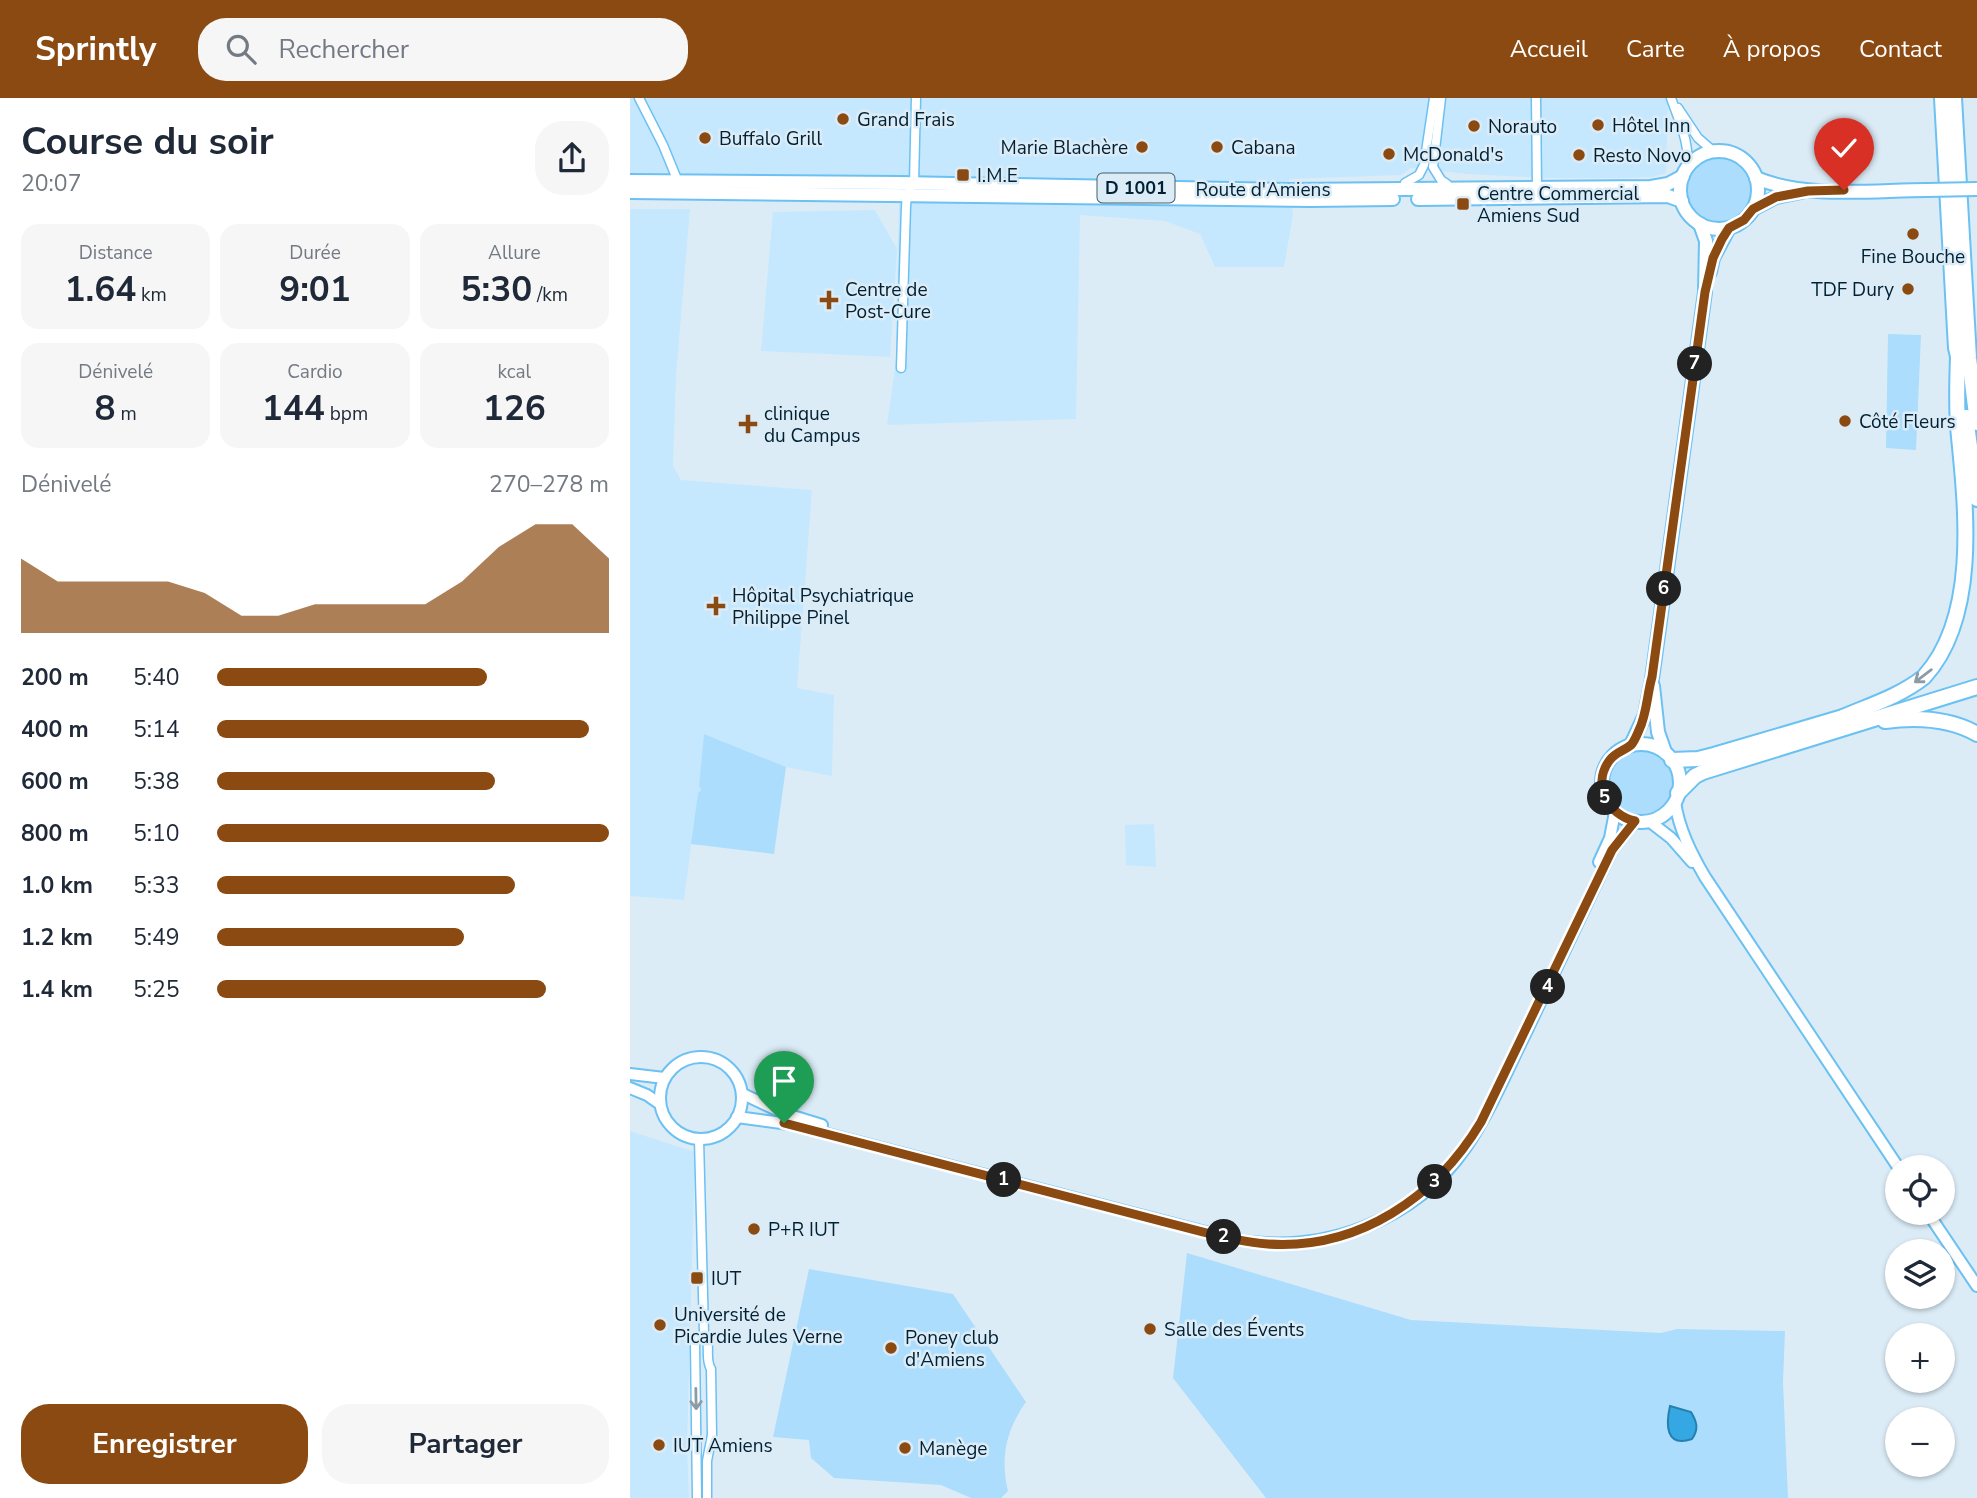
<!DOCTYPE html>
<html lang="fr">
<meta charset="utf-8">
<style>
body{margin:0;font-family:"Nunito Sans",sans-serif;background:#f6f6f7;color:#1f2937;height:100vh;display:flex;flex-direction:column;font-size:26px;white-space:nowrap}
*{box-sizing:border-box;margin:0}
p{font-size:23px;color:#747a83}
.icon{flex:none;width:38px;height:38px;fill:none;stroke:currentColor;stroke-width:2;stroke-linecap:round;stroke-linejoin:round}
.map{position:relative;flex:1;overflow:hidden}
.drawer{display:flex;flex-direction:column;background:#fff;width:630px}
.drawer>*{flex:none}
.buttons{position:absolute;left:1255px;top:1057px;display:grid;gap:14px}
.buttons a{display:grid;place-items:center;width:70px;height:70px;border-radius:50%;background:#fff;box-shadow:0 2px 5px #0004;font-size:35px}
.pin{position:absolute;display:grid;place-items:center;width:60px;height:60px;color:#fff;margin:-72px -30px;border-radius:50% 50% 50% 0;rotate:-45deg;box-shadow:0 0 7px #0007}
.pin .icon{rotate:45deg}
.km{position:absolute;width:35px;height:35px;margin:-18px;border-radius:50%;background:#222;color:#fff;font-size:19px;line-height:35px;text-align:center}
.round{display:grid;place-items:center;flex:none;width:74px;height:74px;border-radius:28px;background:#f6f6f7}
.summary{display:flex;align-items:center;justify-content:space-between;height:119px;padding:0 21px}
h1{font-size:38px;font-weight:700;line-height:52px}
.stats{display:grid;grid-template-columns:repeat(3,1fr);gap:10px;height:119px;padding:7px 21px}
.stats div{display:grid;align-content:center;border-radius:18px;background:#f6f6f7;text-align:center}
.stats b{font-size:35px;font-weight:700}
.stats small{font-size:19px;font-weight:400}
.stats p{font-size:19px}
.chart{height:196px;padding:14px 21px}
.chart p{display:flex;justify-content:space-between}
.chart svg{width:100%;height:126px;margin-top:7px;fill:#8a4a11;opacity:.7}
.primary-button{display:flex;gap:14px;margin-top:auto;padding:14px 21px}
.primary-button a{flex:1;height:80px;border-radius:28px;background:#8a4a11;color:#fff;font-size:28px;font-weight:700;line-height:80px;text-align:center}
.primary-button a+a{background:#f6f6f7;color:#1f2937}
ul{padding:0 21px;list-style:none;font-size:23px}
li{display:grid;grid-template-columns:112px 84px 1fr;align-items:center;height:52px}
li i{height:18px;border-radius:9px;background:#8a4a11}
header{display:flex;align-items:center;gap:42px;box-sizing:border-box;height:98px;padding:0 35px;background:#8a4a11;color:#fff}
header strong{font-size:33px}
nav{display:flex;gap:38px;margin-inline-start:auto;font-size:24px}
.search{width:490px;height:63px;background:#f6f6f7;display:flex;align-items:center;gap:18px;box-sizing:border-box;padding:0 24px;border-radius:28px;color:#747a83;font-size:26px}
main{display:flex;flex:1;min-height:0}
.map>svg:first-child{display:block}
.built{fill:#c5e8fe}
.green{fill:#acddfc}
.water{fill:#35a8e3;stroke:#2580ae;stroke-width:2}
.lines{fill:none;stroke-linecap:round;stroke-linejoin:round}
.street-casing{stroke:#6cc1f3;stroke-width:11}
.secondary-casing{stroke:#6cc1f3;stroke-width:14}
.primary-casing{stroke:#6cc1f3;stroke-width:16}
.highway-casing{stroke:#6cc1f3;stroke-width:18}
.street{stroke:#fff;stroke-width:8}
.secondary{stroke:#fff;stroke-width:10}
.primary{stroke:#fff;stroke-width:12}
.highway{stroke:#fff;stroke-width:14}
.primary-bridge-casing{stroke:#6cc1f3;stroke-width:16;stroke-linecap:butt}
.primary-bridge{stroke:#fff;stroke-width:12}
.oneway{stroke:#8c9ba4}
.route-casing{stroke:#fff;stroke-width:14}
.route{stroke:#8a4a11;stroke-width:9}
.poi-dot{fill:#8a4a11;stroke:#dcecf7;stroke-width:2.5}
.labels{text-anchor:middle;stroke-width:5;stroke-linejoin:round;paint-order:stroke}
.shield{fill:#dcecf7;stroke:#425e6e;stroke-width:2}
.shield-label{font-size:18px;font-weight:bold;fill:#002134}
.poi-label{font-size:19px;fill:#002134;stroke:#dcecf7;text-anchor:start}
.street-label{font-size:19px;fill:#002134;stroke:#dcecf7}
</style>
<header>
<strong>Sprintly</strong>
<div class="search"><svg class="icon" aria-label="search" viewBox="0 0 24 24"><circle cx="10" cy="10" r="6"/><path d="M15 15l6 6"/></svg>Rechercher</div>
<nav><a>Accueil</a><a>Carte</a><a>À propos</a><a>Contact</a></nav>
</header>
<main>
<section class="drawer">
<div class="summary"><div><h1>Course du soir</h1><p>20:07</p></div><a class="round"><svg class="icon" aria-label="share" viewBox="0 0 24 24"><path d="M12 15V3M7 8l5-5 5 5M5 13v7h14v-7"/></svg></a></div>
<div class="stats">
<div><p>Distance</p><b>1.64<small> km</small></b></div>
<div><p>Durée</p><b>9:01</b></div>
<div><p>Allure</p><b>5:30<small> /km</small></b></div>
</div>
<div class="stats">
<div><p>Dénivelé</p><b>8<small> m</small></b></div>
<div><p>Cardio</p><b>144<small> bpm</small></b></div>
<div><p>kcal</p><b>126</b></div>
</div>
<div class="chart"><p><span>Dénivelé</span>270–278 m</p>
<svg viewBox="0 0 160 44" preserveAspectRatio="none"><path d="M0 44V18L10 26L20 26L30 26L40 26L50 30L60 38L70 38L80 34L90 34L100 34L110 34L120 26L130 14L140 6L150 6L160 18V44z"/></svg>
</div>
<ul>
<li><b>200 m</b>5:40<i style="width:69%"></i></li>
<li><b>400 m</b>5:14<i style="width:95%"></i></li>
<li><b>600 m</b>5:38<i style="width:71%"></i></li>
<li><b>800 m</b>5:10<i style="width:100%"></i></li>
<li><b>1.0 km</b>5:33<i style="width:76%"></i></li>
<li><b>1.2 km</b>5:49<i style="width:63%"></i></li>
<li><b>1.4 km</b>5:25<i style="width:84%"></i></li>
</ul>
<div class="primary-button"><a>Enregistrer</a><a>Partager</a></div>
</section>
<div class="map">
<svg width="1347" height="1400" viewBox="0 0 1347 1400">
<rect width="100%" height="100%" fill="#dcecf7"/>
<!-- built -->
<g class="built">
<polygon points="0,0 1038,0 1036,75 1022,79 995,80 913,80 838,76 781,70 771,77 659,81 663,117 654,169 585,169 570,136 535,123 450,117 446,321 257,327 266,263 269,94 0,86"/>
<polygon points="0,111 60,111 46,278 43,368 51,382 182,392 167,590 204,597 202,678 156,669 74,636 69,686 71,693 68,695 54,802 0,798"/>
<polygon points="245,112 267,151 260,259 131,253 143,114"/>
<polygon points="524,726 526,769 496,767 495,727"/>
<polygon points="0,1033 65,1054 57,1349 59,1400 0,1400"/>
</g>
<!-- green -->
<g class="green">
<circle cx="1089" cy="92" r="33"/>
<polygon points="1258,236 1291,237 1286,352 1256,350"/>
<polygon points="74,636 156,669 144,756 61,746 68,695 71,692 69,687"/>
<circle cx="1011" cy="684" r="32"/>
<polygon points="557,1155 781,1222 1031,1235 1047,1231 1155,1233 1153,1284 1158,1400 636,1400 543,1280"/>
<path d="M179 1171 323 1196 396 1304C376 1332 370 1360 378 1393L371 1400H341L311 1387 204 1380 181 1360 179 1342 143 1339Z"/>
</g>
<!-- water -->
<path class="water" d="M1040 1308 1061 1314C1067 1324 1069 1331 1062 1341 1035 1350 1036 1326 1040 1308Z"/>
<g class="lines">
<defs>
<g id="street">
<polyline points="9,0 33,47 49,86"/>
<polyline points="811,0 803,69 811,82 817,86"/>
<polyline points="906,0 907,89"/>
<path d="M1041 0C1048 21 1062 48 1056 71"/>
<polyline points="1048,10 1068,40 1083,53"/>
<polyline points="775,85 789,77 794,67 804,0"/>
<polyline points="271,270 276,108 277,97 284,85 286,0"/>
<path d="M69 1041 74 1235C82 1245 74 1260 81 1271L82 1337 77 1363V1400"/>
<polyline points="67,1400 65,1245 74,1235"/>
</g>
<g id="secondary">
<path d="M1045 704C1049 731 1061 755 1075 779L1268 1069"/>
<polyline points="1019,723 1041,740 1062,764"/>
<polyline points="969,764 980,740 985,714"/>
<circle cx="71" cy="1000" r="41"/>
<polyline points="0,976 34,980"/>
<polyline points="0,990 17,997 30,1006"/>
<polyline points="113,996 153,1015 192,1027"/>
<path d="M107 1019 159 1026 602 1141C690 1158 785 1124 836 1049 861 1012 878 970 898 930 926 871 954 811 982 752L1005 723"/>
<polyline points="1298,1115 1347,1188"/>
</g>
<g id="primary">
<circle cx="1089" cy="92" r="39"/>
<path d="M1126 80C1176 101 1244 92 1297 92"/>
<polyline points="0,83 270,85 658,92 1021,89 1038,86 1053,78"/>
<polyline points="0,94 680,102 763,101"/>
<polyline points="788,101 1038,98 1052,103"/>
<polyline points="1123,111 1146,99 1171,94"/>
<polyline points="1080,174 1083,160 1099,130"/>
<polyline points="1023,588 1028,634 1035,654"/>
<circle cx="1011" cy="685" r="39"/>
<polyline points="1001,647 1015,617 1022,581 1075,194 1076,143 1070,126"/>
</g>
<g id="highway">
<polyline points="1312,0 1326,250 1330,267"/>
<polyline points="1324,0 1339,260 1347,325"/>
<polyline points="1336,319 1347,401"/>
<path d="M1213 619C1241 607 1270 598 1294 579 1347 521 1337 418 1329 339 1326 312 1327 285 1328 259"/>
<path d="M1255 623C1286 619 1319 620 1347 636"/>
<polyline points="1042,662 1068,661 1084,657 1220,617"/>
<polyline points="1048,695 1065,678 1073,674 1347,589"/>
</g>
</defs>
<!-- street casing -->
<use href="#street" class="street-casing"/>
<!-- secondary casing -->
<use href="#secondary" class="secondary-casing"/>
<!-- primary casing -->
<use href="#primary" class="primary-casing"/>
<!-- highway casing -->
<use href="#highway" class="highway-casing"/>
<!-- street -->
<use href="#street" class="street"/>
<!-- secondary -->
<use href="#secondary" class="secondary"/>
<!-- primary -->
<use href="#primary" class="primary"/>
<!-- highway -->
<use href="#highway" class="highway"/>
<defs>
<polyline id="primary-bridge" points="1297,92 1347,91"/>
</defs>
<!-- primary-bridge casing -->
<use href="#primary-bridge" class="primary-bridge-casing"/>
<!-- primary-bridge -->
<use href="#primary-bridge" class="primary-bridge"/>
</g>
<!-- one-way arrows -->
<defs><path id="oneway-shaft" d="M-6 0H5M1.5-3L5.5 0L1.5 3" fill="none" stroke-width="1.6" stroke-linecap="round" stroke-linejoin="round" transform="scale(1.75)"/></defs>
<g class="oneway">
<use href="#oneway-shaft" transform="translate(1293 578) rotate(143)"/>
<use href="#oneway-shaft" transform="translate(66 1301) rotate(89)"/>
</g>
<g class="lines">
<defs>
<path id="route" d="M154 1025 569 1133C592 1139 614 1144 638 1146 729 1152 806 1099 851 1024L982 752 1005 723C978 717 962 687 979 663 985 654 994 653 1001 647 1004 644 1007 637 1009 632 1017 616 1017 596 1022 579L1075 194 1083 160 1092 141 1099 130 1114 122 1123 111 1146 99 1178 93 1214 92"/>
</defs>
<!-- route casing -->
<use href="#route" class="route-casing"/>
<!-- route -->
<use href="#route" class="route"/>
</g>
<!-- markers -->
<g class="poi-dot">
<circle cx="213" cy="21" r="7"/>
<circle cx="968" cy="27" r="7"/>
<circle cx="844" cy="28" r="7"/>
<circle cx="75" cy="40" r="7"/>
<circle cx="512" cy="49" r="7"/>
<circle cx="587" cy="49" r="7"/>
<circle cx="759" cy="56" r="7"/>
<circle cx="949" cy="57" r="7"/>
<rect x="326" y="70" width="14" height="14" rx="3.5"/>
<rect x="826" y="99" width="14" height="14" rx="3.5"/>
<circle cx="1283" cy="136" r="7"/>
<circle cx="1278" cy="191" r="7"/>
<path d="M195.5 191.5h7v7h7v7h-7v7h-7v-7h-7v-7h7z"/>
<circle cx="1215" cy="323" r="7"/>
<path d="M114.5 315.5h7v7h7v7h-7v7h-7v-7h-7v-7h7z"/>
<path d="M82.5 497.5h7v7h7v7h-7v7h-7v-7h-7v-7h7z"/>
<circle cx="124" cy="1131" r="7"/>
<rect x="60" y="1173" width="14" height="14" rx="3.5"/>
<circle cx="30" cy="1227" r="7"/>
<circle cx="520" cy="1231" r="7"/>
<circle cx="261" cy="1250" r="7"/>
<circle cx="29" cy="1347" r="7"/>
<circle cx="275" cy="1350" r="7"/>
</g>
<g class="labels">
<!-- shield labels -->
<rect class="shield" x="467.5" y="75.5" width="77" height="29" rx="5"/>
<g class="shield-label">
<text x="506" y="96">D 1001</text>
</g>
<!-- poi labels -->
<g class="poi-label">
<text x="227" y="28">Grand Frais</text>
<text x="982" y="34">Hôtel Inn</text>
<text x="858" y="35">Norauto</text>
<text x="89" y="47">Buffalo Grill</text>
<text x="498" y="56" text-anchor="end">Marie Blachère</text>
<text x="601" y="56">Cabana</text>
<text x="773" y="63">McDonald's</text>
<text x="963" y="64">Resto Novo</text>
<text x="347" y="84">I.M.E</text>
<text x="847" y="102">Centre Commercial<tspan x="847" dy="22">Amiens Sud</tspan></text>
<text x="1283" y="165" text-anchor="middle">Fine Bouche</text>
<text x="215" y="198">Centre de<tspan x="215" dy="22">Post-Cure</tspan></text>
<text x="1264" y="198" text-anchor="end">TDF Dury</text>
<text x="134" y="322">clinique<tspan x="134" dy="22">du Campus</tspan></text>
<text x="1229" y="330">Côté Fleurs</text>
<text x="102" y="504">Hôpital Psychiatrique<tspan x="102" dy="22">Philippe Pinel</tspan></text>
<text x="138" y="1138">P+R IUT</text>
<text x="81" y="1187">IUT</text>
<text x="44" y="1223">Université de<tspan x="44" dy="22">Picardie Jules Verne</tspan></text>
<text x="534" y="1238">Salle des Évents</text>
<text x="275" y="1246">Poney club<tspan x="275" dy="22">d'Amiens</tspan></text>
<text x="43" y="1354">IUT Amiens</text>
<text x="289" y="1357">Manège</text>
</g>
<!-- street labels -->
<g class="street-label">
<text x="633" y="98">Route d'Amiens</text>
</g>
</g>
</svg>
<div class="buttons">
<a><svg class="icon" aria-label="locate" viewBox="0 0 24 24"><circle cx="12" cy="12" r="6"/><path d="M12 2v4M12 18v4M2 12h4M18 12h4"/></svg></a>
<a><svg class="icon" aria-label="layers" viewBox="0 0 24 24"><path d="M12 4l9 5-9 5-9-5zM3 14l9 5 9-5"/></svg></a>
<a>+</a>
<a>−</a>
</div>
<div class="pin" style="left:154px;top:1025px;background:#1e9e55"><svg class="icon" aria-label="arrive" viewBox="0 0 24 24"><path d="M6 21V4h12l-3 4 3 4H6"/></svg></div>
<div class="pin" style="left:1214px;top:92px;background:#d93025"><svg class="icon" aria-label="check" viewBox="0 0 24 24"><path d="M5 12l5 5 9-10"/></svg></div>
<b class="km" style="left:374px;top:1082px">1</b>
<b class="km" style="left:594px;top:1139px">2</b>
<b class="km" style="left:805px;top:1084px">3</b>
<b class="km" style="left:918px;top:889px">4</b>
<b class="km" style="left:975px;top:700px">5</b>
<b class="km" style="left:1034px;top:491px">6</b>
<b class="km" style="left:1065px;top:266px">7</b>
</div>
</main>
